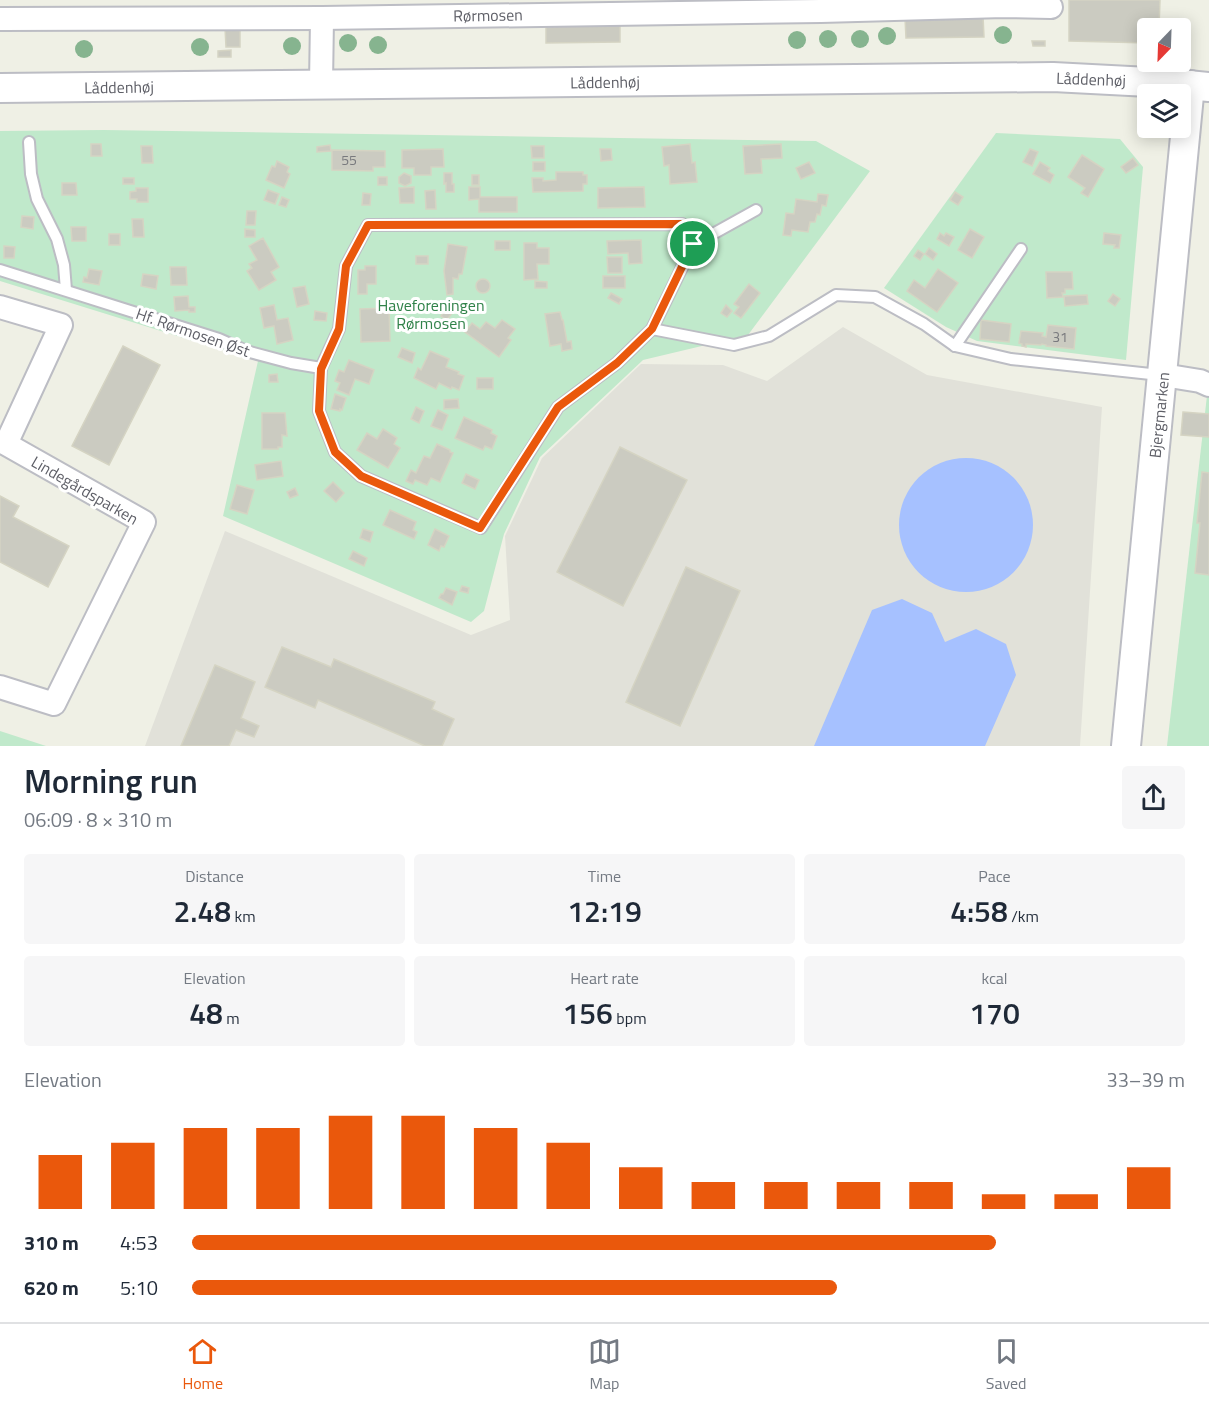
<!DOCTYPE html>
<meta charset="utf-8">
<style>
body{margin:0;font-family:"Titillium Web",sans-serif;background:#f6f6f7;color:#1f2937;height:100vh;display:flex;flex-direction:column;font-size:22px;white-space:nowrap}
*{box-sizing:border-box;margin:0}
p{font-size:20px;color:#747a83}
.icon{flex:none;width:33px;height:33px;fill:none;stroke:currentColor;stroke-width:2;stroke-linecap:round;stroke-linejoin:round}
.map{position:relative;height:746px;overflow:hidden}
.panel{display:flex;flex-direction:column;background:#fff;flex:1}
.panel>*{flex:none}
.needle{width:39px;rotate:203deg}
.controls{position:absolute;left:1137px;top:18px;display:grid;gap:12px}
.controls a{display:grid;place-items:center;width:54px;height:54px;border-radius:6px;background:#fff;box-shadow:0 3px 15px #0003;font-size:30px}
.pin{position:absolute;display:grid;place-items:center;width:51px;height:51px;color:#fff;margin:-26px;border:3px solid #fff;border-radius:50%;box-shadow:0 2px 6px #0007}
.round{display:grid;place-items:center;flex:none;width:63px;height:63px;border-radius:6px;background:#f6f6f7}
.summary{display:flex;align-items:center;justify-content:space-between;height:102px;padding:0 24px}
h1{font-size:33px;font-weight:600;line-height:45px}
.figures{display:grid;grid-template-columns:repeat(3,1fr);gap:9px;height:102px;padding:6px 24px}
.figures div{display:grid;align-content:center;border-radius:6px;background:#f6f6f7;text-align:center}
.figures b{font-size:30px;font-weight:600}
.figures small{font-size:16px;font-weight:400}
.figures p{font-size:16px}
.chart{height:168px;padding:12px 24px}
.chart p{display:flex;justify-content:space-between}
.chart svg{width:100%;height:108px;margin-top:6px;stroke:#ea580c;stroke-width:6}
ul{padding:0 24px;list-style:none;font-size:20px}
li{display:grid;grid-template-columns:96px 72px 1fr;align-items:center;height:45px}
li i{height:15px;border-radius:8px;background:#ea580c}
.tabs{display:flex;justify-content:space-around;align-items:center;height:84px;border-top:2px solid #e0e1e3;background:#fff;font-size:16px;color:#747a83}
.tabs a{display:grid;justify-items:center;gap:3px}
.tabs .selected{color:#ea580c}
.map>svg:first-child{display:block}
.industrial{fill:#e1e1d9}
.green{fill:#c0e9cb}
.water{fill:#a6c1ff}
.building{fill:#cbcbc1;stroke:#d5d4c3;stroke-width:1.5}
.lines{fill:none;stroke-linecap:round;stroke-linejoin:round}
.service-casing{stroke:#bcbdc4;stroke-width:14}
.minor-casing{stroke:#bcbdc4;stroke-width:26}
.tertiary-casing{stroke:#bcbdc4;stroke-width:32}
.service{stroke:#fff;stroke-width:10}
.minor{stroke:#fff;stroke-width:22}
.tertiary{stroke:#fff;stroke-width:28}
.tree{fill:#86b48f}
.route-casing{stroke:#fff;stroke-width:12}
.route{stroke:#ea580c;stroke-width:8}
.labels{text-anchor:middle;stroke-width:6;stroke-linejoin:round;paint-order:stroke}
.number-label{font-size:14px;fill:#78797d}
.street-label{font-size:16px;fill:#5d5e66;stroke:#fff}
.park-label{font-size:16px;fill:#308249;stroke:#fff}
</style>
<div class="map">
<svg width="1209" height="746" viewBox="0 0 1209 746">
<rect width="100%" height="100%" fill="#eff0e5"/>
<!-- industrial -->
<polygon class="industrial" points="843,327 927,375 1102,407 1080,746 145,746 225,531 471,635 510,620 505,536 542,458 641,364 723,365 767,381"/>
<!-- green -->
<g class="green">
<polygon points="104,130 816,141 870,171 748,335 643,360 540,457 504,534 484,611 471,622 223,516 258,361 0,281 0,131"/>
<polygon points="996,133 1120,139 1143,167 1126,360 977,341 946,327 884,288"/>
<polygon points="1209,378 1209,746 1167,746"/>
<polygon points="0,731 46,746 0,746"/>
</g>
<!-- water -->
<g class="water">
<circle cx="966" cy="525" r="67"/>
<polygon points="902,599 932,613 945,642 976,629 1006,644 1016,675 985,746 814,746 872,610"/>
</g>
<!-- building -->
<g class="building">
<polygon points="1069,0 1160,0 1159,28 1148,28 1148,43 1069,41"/>
<polygon points="983,16 984,37 906,38 905,18"/>
<polygon points="620,22 620,42 546,43 546,23"/>
<polygon points="225,28 240,28 240,47 226,47"/>
<polygon points="1032,41 1045,41 1045,46 1033,46"/>
<polygon points="231,50 231,57 218,57 218,51"/>
<polygon points="91,144 101,144 102,156 91,156"/>
<polygon points="690,144 692,163 695,162 697,182 670,184 669,165 664,166 662,147"/>
<polygon points="781,144 782,158 761,159 762,173 745,174 743,146"/>
<polygon points="330,145 331,151 317,152 317,147"/>
<polygon points="141,146 152,146 153,163 142,163"/>
<polygon points="531,146 544,146 544,158 532,158"/>
<polygon points="443,149 444,167 431,167 431,175 414,175 414,168 402,168 402,150"/>
<polygon points="600,149 611,149 612,160 601,161"/>
<polygon points="1030,149 1038,152 1032,166 1023,162"/>
<polygon points="332,150 385,151 385,167 373,167 373,171 332,170"/>
<polygon points="1082,155 1104,169 1088,197 1081,193 1085,188 1068,177"/>
<polygon points="1133,158 1138,165 1126,173 1121,167"/>
<polygon points="277,161 289,167 287,172 290,174 284,188 266,180 272,166 275,167"/>
<rect x="533" y="162" width="12" height="9"/>
<polygon points="809,162 815,173 801,179 796,168"/>
<polygon points="1040,162 1050,168 1048,171 1054,175 1050,183 1033,174"/>
<polygon points="556,172 583,172 583,175 587,175 587,184 583,184 583,191 533,192 532,178 543,178 543,181 556,180"/>
<polygon points="404,173 411,176 411,183 405,186 399,183 399,177"/>
<polygon points="444,173 452,173 452,184 454,184 454,192 446,192 446,183 444,184"/>
<rect x="472" y="175" width="7" height="10"/>
<rect x="378" y="177" width="9" height="8"/>
<rect x="123" y="178" width="11" height="6"/>
<polygon points="62,183 76,183 77,195 62,195"/>
<polygon points="414,187 414,203 400,203 399,188"/>
<polygon points="469,187 480,187 480,197 517,197 517,212 479,212 479,199 469,200"/>
<polygon points="644,187 645,207 598,208 598,188"/>
<polygon points="136,188 148,188 148,202 137,202 137,199 130,199 130,192 136,191"/>
<polygon points="268,190 279,194 275,204 264,200"/>
<polygon points="435,190 436,209 426,209 425,191"/>
<polygon points="955,192 963,197 958,205 950,200"/>
<polygon points="363,193 371,194 370,205 362,205"/>
<polygon points="818,194 828,195 826,206 822,205 820,215 817,214 815,222 810,222 808,232 792,230 791,236 783,235 786,213 794,214 796,199 817,202"/>
<polygon points="282,197 289,200 286,207 279,205"/>
<polygon points="247,211 256,211 255,225 246,225"/>
<polygon points="22,216 34,217 33,229 21,227"/>
<polygon points="132,219 143,219 144,237 133,237"/>
<polygon points="71,227 86,227 86,241 72,241"/>
<polygon points="245,229 255,230 255,237 245,237"/>
<polygon points="970,229 984,237 972,258 958,250"/>
<polygon points="940,233 944,236 946,233 954,237 949,246 937,239"/>
<polygon points="1104,233 1121,235 1119,248 1114,248 1115,245 1103,244"/>
<rect x="109" y="234" width="11" height="11"/>
<polygon points="263,238 279,267 271,272 276,280 259,290 247,271 252,268 249,264 257,260 249,246"/>
<polygon points="641,240 642,263 629,264 628,253 608,254 607,241"/>
<rect x="495" y="241" width="15" height="9"/>
<polygon points="524,243 537,243 537,248 549,248 549,264 537,264 538,279 524,280"/>
<polygon points="448,244 467,247 462,274 459,274 458,279 453,278 453,294 447,295 444,271"/>
<polygon points="4,246 15,247 14,258 4,258"/>
<polygon points="929,248 937,254 933,260 925,254"/>
<polygon points="918,250 924,254 920,260 914,256"/>
<rect x="416" y="256" width="12" height="8"/>
<polygon points="607,257 622,257 622,273 608,273"/>
<polygon points="365,266 376,266 376,284 367,284 367,294 358,294 358,270 365,270"/>
<polygon points="170,267 186,267 187,285 171,285"/>
<polygon points="89,269 102,271 99,285 83,282 84,277 87,278"/>
<polygon points="938,269 958,283 937,312 907,291 914,280 925,288"/>
<polygon points="1046,272 1072,272 1073,289 1065,289 1065,293 1062,293 1063,297 1047,298"/>
<polygon points="143,274 158,276 156,289 141,286"/>
<rect x="603" y="276" width="22" height="12"/>
<circle cx="483" cy="286" r="7"/>
<polygon points="535,281 547,282 547,288 535,288"/>
<polygon points="749,284 760,293 741,318 734,313 739,307 734,304"/>
<polygon points="305,286 309,304 297,307 293,288"/>
<polygon points="611,293 622,299 619,304 608,298"/>
<polygon points="1113,294 1120,299 1115,306 1108,301"/>
<polygon points="1087,295 1088,304 1065,306 1064,296"/>
<polygon points="188,296 189,307 195,307 195,312 189,312 189,310 175,311 174,297"/>
<polygon points="274,305 277,320 288,318 293,340 277,344 274,326 264,328 260,308"/>
<rect x="416" y="305" width="11" height="7"/>
<polygon points="726,305 732,311 727,317 721,313"/>
<polygon points="389,308 390,341 361,342 360,309"/>
<polygon points="446,309 452,313 447,320 441,316"/>
<polygon points="315,311 327,313 326,321 314,320"/>
<polygon points="560,312 562,320 563,320 567,342 571,341 572,349 562,351 561,344 550,346 545,314"/>
<polygon points="502,320 515,329 508,338 511,340 499,357 465,332 472,323 480,329 486,322 495,328"/>
<polygon points="981,320 1011,324 1009,342 980,339"/>
<polygon points="1048,325 1076,328 1074,349 1046,346 1046,345 1042,344 1041,345 1026,344 1026,347 1022,346 1022,344 1019,343 1021,331 1043,333 1042,336 1046,337"/>
<polygon points="123,346 160,365 109,465 72,446"/>
<polygon points="402,348 415,353 412,363 398,357"/>
<polygon points="430,351 449,359 446,367 459,372 458,374 464,376 459,390 452,387 451,389 439,383 436,389 414,378 418,368 421,370"/>
<polygon points="349,360 374,370 369,384 355,379 349,395 337,390 340,383 335,381 339,370 344,372"/>
<polygon points="277,374 278,382 269,382 269,375"/>
<rect x="477" y="378" width="16" height="11"/>
<polygon points="335,394 346,398 342,410 340,409 340,411 331,409"/>
<polygon points="458,399 459,408 444,409 444,400"/>
<polygon points="416,407 424,411 419,423 411,419"/>
<polygon points="438,410 448,415 442,430 431,426"/>
<polygon points="1183,412 1209,414 1209,437 1181,435"/>
<polygon points="262,413 285,413 287,436 282,435 282,447 278,447 278,449 262,449"/>
<polygon points="464,417 492,430 491,433 497,436 492,449 485,446 483,450 455,438"/>
<polygon points="383,429 397,438 394,444 400,448 388,468 357,450 367,433 377,439"/>
<polygon points="437,444 450,450 450,452 453,453 440,482 431,478 427,485 415,480 413,484 406,481 411,470 416,473 424,456 430,458"/>
<polygon points="620,447 687,480 623,606 557,572"/>
<polygon points="281,461 283,476 257,480 255,465"/>
<polygon points="1202,472 1209,473 1209,575 1195,573 1200,523 1197,523"/>
<polygon points="466,474 479,480 475,489 462,483"/>
<polygon points="333,482 344,493 336,502 324,491"/>
<polygon points="237,485 254,490 247,514 230,509"/>
<polygon points="295,488 298,495 290,498 287,492"/>
<polygon points="0,496 19,506 13,517 69,546 48,587 0,562"/>
<polygon points="390,510 416,522 413,530 417,532 414,539 383,525"/>
<polygon points="363,529 373,532 370,542 360,538"/>
<polygon points="435,529 449,536 444,547 441,546 439,551 428,545"/>
<polygon points="353,551 367,558 364,566 349,559"/>
<polygon points="686,567 740,591 680,726 626,702"/>
<polygon points="462,586 469,588 468,593 460,591"/>
<polygon points="446,588 457,592 452,605 439,598 441,594 443,594"/>
<polygon points="282,647 331,667 334,659 435,702 432,709 454,719 442,746 425,746 318,700 315,708 265,687"/>
<polygon points="215,665 255,682 241,718 259,726 254,737 236,730 229,746 181,746"/>
</g>
<g class="lines">
<defs>
<g id="service">
<polyline points="29,142 31,174 37,199 57,239 64,265 66,290"/>
<polygon points="682,224 693,245 652,329 617,363 558,407 481,528 361,476 335,452 319,411 321,368 339,329 346,266 368,225"/>
<polyline points="693,245 756,210"/>
<polyline points="0,270 219,339 246,351 291,363 321,368"/>
<polyline points="652,329 734,345 769,336 836,295 875,297 924,324 955,346 1011,359 1160,375"/>
<polyline points="955,346 1021,249"/>
</g>
<g id="minor">
<polyline points="0,19 322,18 821,11 1004,6 1051,7"/>
<polyline points="321,84 322,18"/>
<polyline points="0,307 61,325 6,444 144,522 54,704 0,687"/>
<polyline points="1163,375 1200,381 1209,385"/>
</g>
<g id="tertiary">
<polyline points="0,88 1053,77 1168,83 1209,87"/>
<polyline points="1126,746 1190,85"/>
</g>
</defs>
<!-- service casing -->
<use href="#service" class="service-casing"/>
<!-- minor casing -->
<use href="#minor" class="minor-casing"/>
<!-- tertiary casing -->
<use href="#tertiary" class="tertiary-casing"/>
<!-- service -->
<use href="#service" class="service"/>
<!-- minor -->
<use href="#minor" class="minor"/>
<!-- tertiary -->
<use href="#tertiary" class="tertiary"/>
</g>
<!-- trees -->
<g class="tree">
<circle cx="1003" cy="35" r="9"/>
<circle cx="887" cy="36" r="9"/>
<circle cx="828" cy="39" r="9"/>
<circle cx="860" cy="39" r="9"/>
<circle cx="797" cy="40" r="9"/>
<circle cx="348" cy="43" r="9"/>
<circle cx="378" cy="45" r="9"/>
<circle cx="292" cy="46" r="9"/>
<circle cx="200" cy="47" r="9"/>
<circle cx="84" cy="49" r="9"/>
</g>
<g class="lines">
<defs>
<polygon id="route" points="682,224 693,244 652,329 617,363 558,407 480,528 361,476 335,452 319,411 321,369 339,329 346,266 368,225"/>
</defs>
<!-- route casing -->
<use href="#route" class="route-casing"/>
<!-- route -->
<use href="#route" class="route"/>
</g>
<g class="labels">
<!-- number labels -->
<g class="number-label">
<text x="349" y="165">55</text>
<text x="1060" y="342">31</text>
</g>
<!-- street labels -->
<g class="street-label">
<text transform="translate(488 15) rotate(-1)" y="6">Rørmosen</text>
<text transform="translate(1091 79) rotate(2)" y="6">Låddenhøj</text>
<text transform="translate(605 82) rotate(-1)" y="6">Låddenhøj</text>
<text transform="translate(119 87) rotate(-1)" y="6">Låddenhøj</text>
<text transform="translate(193 332) rotate(19)" y="6">Hf. Rørmosen Øst</text>
<text transform="translate(1159 415) rotate(-84)" y="6">Bjergmarken</text>
<text transform="translate(85 490) rotate(30)" y="6">Lindegårdsparken</text>
</g>
<!-- park labels -->
<g class="park-label">
<text x="431" y="311">Haveforeningen<tspan x="431" dy="18">Rørmosen</tspan></text>
</g>
</g>
</svg>
<div class="controls">
<a><svg class="needle" viewBox="-14 -14 28 28"><path d="M0-13l5 13h-10z" fill="#e53935"/><path d="M0 13l5-13h-10z" fill="#747a83"/></svg></a>
<a><svg class="icon" aria-label="layers" viewBox="0 0 24 24"><path d="M12 4l9 5-9 5-9-5zM3 14l9 5 9-5"/></svg></a>
</div>
<div class="pin" style="left:693px;top:244px;background:#1e9e55"><svg class="icon" aria-label="arrive" viewBox="0 0 24 24"><path d="M6 21V4h12l-3 4 3 4H6"/></svg></div>
</div>
<section class="panel">
<div class="summary"><div><h1>Morning run</h1><p>06:09 · 8 × 310 m</p></div><a class="round"><svg class="icon" aria-label="share" viewBox="0 0 24 24"><path d="M12 15V3M7 8l5-5 5 5M5 13v7h14v-7"/></svg></a></div>
<div class="figures">
<div><p>Distance</p><b>2.48<small> km</small></b></div>
<div><p>Time</p><b>12:19</b></div>
<div><p>Pace</p><b>4:58<small> /km</small></b></div>
</div>
<div class="figures">
<div><p>Elevation</p><b>48<small> m</small></b></div>
<div><p>Heart rate</p><b>156<small> bpm</small></b></div>
<div><p>kcal</p><b>170</b></div>
</div>
<div class="chart"><p><span>Elevation</span>33–39 m</p>
<svg viewBox="0 0 160 44" preserveAspectRatio="none"><path d="M5 44V22M15 44V17M25 44V11M35 44V11M45 44V6M55 44V6M65 44V11M75 44V17M85 44V27M95 44V33M105 44V33M115 44V33M125 44V33M135 44V38M145 44V38M155 44V27"/></svg>
</div>
<ul>
<li><b>310 m</b>4:53<i style="width:81%"></i></li>
<li><b>620 m</b>5:10<i style="width:65%"></i></li>
</ul>
</section>
<nav class="tabs">
<a class="selected"><svg class="icon" aria-label="home" viewBox="0 0 24 24"><path d="M3 11l9-7 9 7M6 9v11h12V9"/></svg>Home</a>
<a><svg class="icon" aria-label="map" viewBox="0 0 24 24"><path d="M3 6l6-2 6 2 6-2v14l-6 2-6-2-6 2zM9 4v14M15 6v14"/></svg>Map</a>
<a><svg class="icon" aria-label="saved" viewBox="0 0 24 24"><path d="M7 4h10v16l-5-4-5 4z"/></svg>Saved</a>
</nav>
